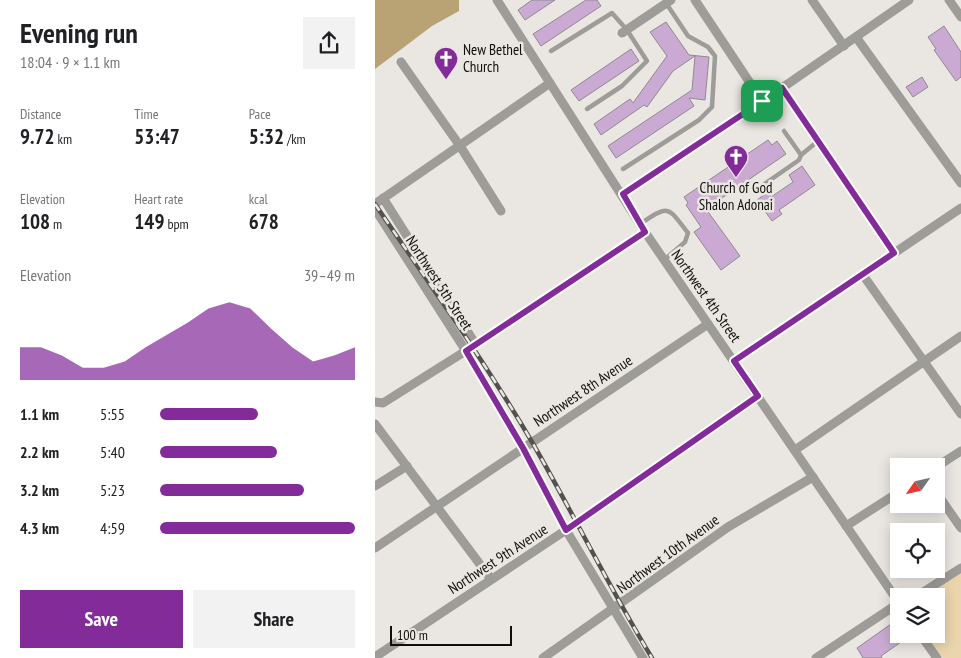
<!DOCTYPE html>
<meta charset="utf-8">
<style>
body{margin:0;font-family:"PT Sans Narrow",sans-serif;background:#f2f2f2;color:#202124;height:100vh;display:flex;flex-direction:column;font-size:19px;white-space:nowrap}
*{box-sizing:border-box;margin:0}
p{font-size:16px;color:#757577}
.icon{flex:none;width:28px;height:28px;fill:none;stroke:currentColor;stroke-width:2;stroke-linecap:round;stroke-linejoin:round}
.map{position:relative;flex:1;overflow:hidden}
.drawer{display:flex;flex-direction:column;background:#fff;width:375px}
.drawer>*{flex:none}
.needle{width:32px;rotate:236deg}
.fabs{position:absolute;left:515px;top:458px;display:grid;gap:10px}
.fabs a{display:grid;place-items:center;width:55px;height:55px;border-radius:0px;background:#fff;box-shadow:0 2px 12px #0003;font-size:25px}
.scale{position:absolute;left:15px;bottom:12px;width:122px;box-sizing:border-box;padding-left:5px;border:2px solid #0f0e0c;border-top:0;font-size:14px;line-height:18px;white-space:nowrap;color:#0f0e0c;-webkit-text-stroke:4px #eae7e2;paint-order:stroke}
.pin{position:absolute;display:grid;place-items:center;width:42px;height:42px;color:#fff;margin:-21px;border-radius:10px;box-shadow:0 2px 8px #0006}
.round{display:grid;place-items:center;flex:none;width:52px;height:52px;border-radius:0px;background:#f2f2f2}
.summary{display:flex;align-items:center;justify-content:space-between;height:85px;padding:0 20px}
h1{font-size:28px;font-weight:700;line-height:38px}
.figures{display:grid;grid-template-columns:repeat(3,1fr);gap:8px;height:85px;padding:5px 20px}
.figures div{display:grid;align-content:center}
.figures b{font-size:21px;font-weight:700}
.figures small{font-size:14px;font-weight:400}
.figures p{font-size:14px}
.chart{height:140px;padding:10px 20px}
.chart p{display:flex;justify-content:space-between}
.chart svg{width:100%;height:90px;margin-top:5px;fill:#832b99;opacity:.7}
.button{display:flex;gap:10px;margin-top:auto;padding:10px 20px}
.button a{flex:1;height:58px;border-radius:0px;background:#832b99;color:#fff;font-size:20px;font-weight:700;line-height:58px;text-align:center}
.button a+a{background:#f2f2f2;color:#202124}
ul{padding:0 20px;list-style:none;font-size:16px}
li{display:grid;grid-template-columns:80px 60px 1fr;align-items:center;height:38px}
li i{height:12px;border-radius:6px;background:#832b99}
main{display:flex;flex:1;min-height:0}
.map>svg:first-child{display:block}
.green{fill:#ead5ac}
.water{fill:#b9a375}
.building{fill:#caaad3;stroke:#8e8a8f}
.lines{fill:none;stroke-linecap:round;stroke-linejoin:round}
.service{stroke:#9d9c99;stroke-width:4.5}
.minor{stroke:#9d9c99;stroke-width:9}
.rail-casing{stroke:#53514e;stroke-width:4.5}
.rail{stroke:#eae7e2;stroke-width:2.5;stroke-dasharray:8;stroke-linecap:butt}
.route-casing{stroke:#fff;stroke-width:10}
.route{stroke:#832b99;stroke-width:6}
.labels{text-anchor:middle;stroke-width:5;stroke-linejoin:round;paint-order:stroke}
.poi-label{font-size:15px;fill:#0f0e0c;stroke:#eae7e2;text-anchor:start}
.street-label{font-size:15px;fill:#0f0e0c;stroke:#eae7e2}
</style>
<main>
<section class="drawer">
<div class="summary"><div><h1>Evening run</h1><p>18:04 · 9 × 1.1 km</p></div><a class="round"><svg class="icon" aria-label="share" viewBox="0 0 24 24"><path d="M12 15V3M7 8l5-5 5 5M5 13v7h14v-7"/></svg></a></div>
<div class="figures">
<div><p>Distance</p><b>9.72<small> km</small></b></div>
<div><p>Time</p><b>53:47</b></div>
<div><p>Pace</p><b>5:32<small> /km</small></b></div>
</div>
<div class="figures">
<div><p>Elevation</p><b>108<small> m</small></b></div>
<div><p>Heart rate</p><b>149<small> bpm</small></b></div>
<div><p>kcal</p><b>678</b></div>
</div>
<div class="chart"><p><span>Elevation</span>39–49 m</p>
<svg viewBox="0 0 160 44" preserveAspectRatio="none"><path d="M0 44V28L10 28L20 32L30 38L40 38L50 35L60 28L70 22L80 16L90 9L100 6L110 9L120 19L130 28L140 35L150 32L160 28V44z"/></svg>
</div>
<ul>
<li><b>1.1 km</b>5:55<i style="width:50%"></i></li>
<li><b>2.2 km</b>5:40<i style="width:60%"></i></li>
<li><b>3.2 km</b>5:23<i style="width:74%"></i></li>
<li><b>4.3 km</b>4:59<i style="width:100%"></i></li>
</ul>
<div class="button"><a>Save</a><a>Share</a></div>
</section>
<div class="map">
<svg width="586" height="658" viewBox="0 0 586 658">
<rect width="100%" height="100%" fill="#eae7e2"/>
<!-- green -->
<polygon class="green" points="586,573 586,658 568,658 551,634 561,634 561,596 550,596"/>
<!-- water -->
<polygon class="water" points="0,0 84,0 84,11 57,26 0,69"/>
<!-- building -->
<g class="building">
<polygon points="157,0 180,0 150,20 143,10"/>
<polygon points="211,0 222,0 226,6 166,46 158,34"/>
<polygon points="291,22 314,55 334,57 330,100 314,98 319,106 241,158 233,146 317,90 320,56 298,71 272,107 269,105 226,135 219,124 255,99 258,103 292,56 275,32"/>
<polygon points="569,26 586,52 586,77 581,81 559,50 561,49 553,37"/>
<polygon points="256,49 264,61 204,101 196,90"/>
<polygon points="547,77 553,87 538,97 531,87"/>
<polygon points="393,140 397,145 402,141 411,154 331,209 365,256 346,270 319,232 326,227 311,205 313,203 309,197"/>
<polygon points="427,166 440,185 404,210 407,214 397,221 382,200 393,192 396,197 418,182 414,175"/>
<polygon points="516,624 529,640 506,656 507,658 488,658 482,648"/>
</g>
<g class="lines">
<!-- service -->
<g class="service">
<polyline points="176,51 237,13 252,30 272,61 247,86 212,109"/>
<polyline points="409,131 426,155"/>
<polyline points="248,169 324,120 337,107 340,56 333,47 313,36 291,3"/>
<polyline points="388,185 424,160 426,155 443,141"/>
<path d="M265 224C295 204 292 206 313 233L310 242 289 260"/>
</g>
<!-- minor -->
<g class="minor">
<polyline points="122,0 270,232 524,603"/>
<polyline points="320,0 387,101"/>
<polyline points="437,0 469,46"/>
<polyline points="574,0 586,17"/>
<polyline points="247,33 296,0"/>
<polyline points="481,37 586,183"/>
<polyline points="26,62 85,146 126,211"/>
<polyline points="407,88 519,253"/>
<polyline points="248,194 407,88 534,0"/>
<polyline points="8,198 101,345"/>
<polyline points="0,204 175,83"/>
<polyline points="0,209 91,351 148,448 191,530 268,658"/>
<polyline points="488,275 586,414"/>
<polyline points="359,361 586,208"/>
<polyline points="0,402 8,403 97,347 270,232"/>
<polyline points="0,424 116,579"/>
<polyline points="420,450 586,336"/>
<polyline points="561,467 586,451"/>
<polyline points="0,486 32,466"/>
<polyline points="561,492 586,528"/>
<polyline points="471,526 524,492"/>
<polyline points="0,548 333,324"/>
<polyline points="542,596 586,568"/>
<polyline points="545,634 562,658"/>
<polyline points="0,657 200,524 383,396"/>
<polyline points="168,658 353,527 438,477"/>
<polyline points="441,658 524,603"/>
</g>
<defs>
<path id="rail" d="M0 204C53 282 109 360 157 442 198 513 234 587 277 658"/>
</defs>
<!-- rail casing -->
<use href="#rail" class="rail-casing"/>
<!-- rail -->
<use href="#rail" class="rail"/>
</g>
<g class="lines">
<defs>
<polygon id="route" points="407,88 519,253 359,361 383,396 191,530 148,448 91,351 270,232 248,194"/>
</defs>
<!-- route casing -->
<use href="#route" class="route-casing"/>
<!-- route -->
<use href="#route" class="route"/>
</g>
<!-- icons -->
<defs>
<symbol id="church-pin" viewBox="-11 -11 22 30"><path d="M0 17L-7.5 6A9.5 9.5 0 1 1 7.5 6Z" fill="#832b99" stroke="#eae7e2"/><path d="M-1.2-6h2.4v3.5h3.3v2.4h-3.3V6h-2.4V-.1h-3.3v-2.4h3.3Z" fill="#fff"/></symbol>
</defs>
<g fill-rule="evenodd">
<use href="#church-pin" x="57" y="45" width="28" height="38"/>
<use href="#church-pin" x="347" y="143" width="28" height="38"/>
</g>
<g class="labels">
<!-- poi labels -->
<g class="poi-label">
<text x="88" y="55">New Bethel<tspan x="88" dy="17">Church</tspan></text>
<text x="361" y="193" text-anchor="middle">Church of God<tspan x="361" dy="17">Shalon Adonai</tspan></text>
</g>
<!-- street labels -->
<g class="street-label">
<text transform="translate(64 283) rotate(57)" y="5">Northwest 5th Street</text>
<text transform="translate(331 296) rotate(55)" y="5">Northwest 4th Street</text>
<text transform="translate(208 391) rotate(-34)" y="5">Northwest 8th Avenue</text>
<text transform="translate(293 554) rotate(-36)" y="5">Northwest 10th Avenue</text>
<text transform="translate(123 559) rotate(-33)" y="5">Northwest 9th Avenue</text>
</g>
</g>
</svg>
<div class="fabs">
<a><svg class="needle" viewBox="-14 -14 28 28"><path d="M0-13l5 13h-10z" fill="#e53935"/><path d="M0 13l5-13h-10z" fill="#757577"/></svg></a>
<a><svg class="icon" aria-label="locate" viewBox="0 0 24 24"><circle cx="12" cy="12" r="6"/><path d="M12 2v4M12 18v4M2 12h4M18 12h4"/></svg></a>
<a><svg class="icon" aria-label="layers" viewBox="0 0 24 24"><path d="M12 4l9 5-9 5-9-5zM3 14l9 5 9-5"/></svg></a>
</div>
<div class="scale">100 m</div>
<div class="pin" style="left:387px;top:101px;background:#1e9e55"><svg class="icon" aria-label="arrive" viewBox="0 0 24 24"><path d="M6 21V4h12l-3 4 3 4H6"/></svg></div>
</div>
</main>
